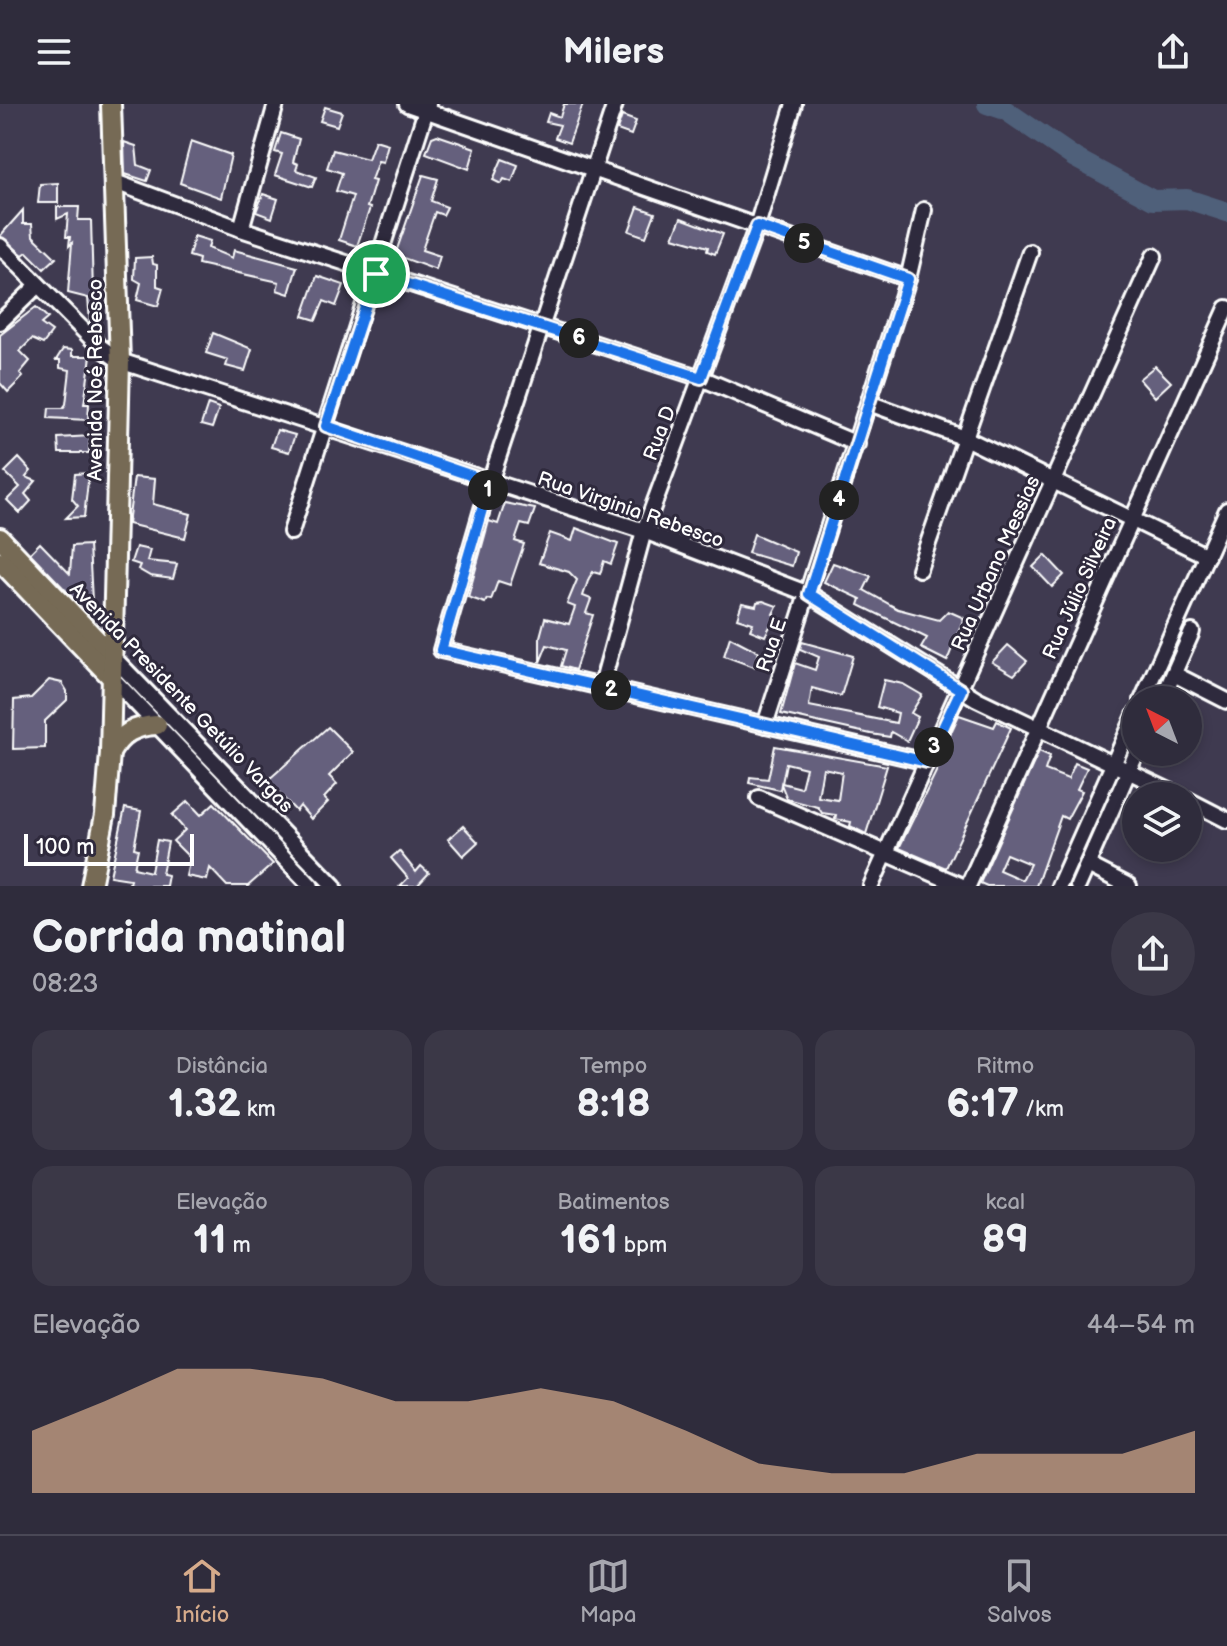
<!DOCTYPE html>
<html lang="pt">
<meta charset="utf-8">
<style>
body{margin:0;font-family:"Balsamiq Sans",sans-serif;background:#3b3847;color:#f1f3f6;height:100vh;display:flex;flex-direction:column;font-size:30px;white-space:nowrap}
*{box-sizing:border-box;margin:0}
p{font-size:26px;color:#a7a7af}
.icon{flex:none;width:44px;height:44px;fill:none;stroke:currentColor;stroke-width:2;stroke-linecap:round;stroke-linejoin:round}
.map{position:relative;height:782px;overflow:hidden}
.drawer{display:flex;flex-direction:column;background:#2f2c3c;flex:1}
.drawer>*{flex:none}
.needle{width:52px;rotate:318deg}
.tools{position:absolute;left:1122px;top:582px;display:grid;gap:16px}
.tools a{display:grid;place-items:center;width:80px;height:80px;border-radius:50%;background:#2f2c3c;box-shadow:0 4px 12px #0003,0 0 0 2px #4a4856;font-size:40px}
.scale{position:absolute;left:24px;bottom:20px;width:170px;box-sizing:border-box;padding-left:8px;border:4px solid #fff;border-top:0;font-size:22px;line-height:28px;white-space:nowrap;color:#fff;-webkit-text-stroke:6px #2f2a3d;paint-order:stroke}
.pin{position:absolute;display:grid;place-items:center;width:68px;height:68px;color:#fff;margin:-34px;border:4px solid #fff;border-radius:50%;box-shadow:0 2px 8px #0007}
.km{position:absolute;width:40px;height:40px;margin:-20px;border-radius:50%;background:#222;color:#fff;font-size:22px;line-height:40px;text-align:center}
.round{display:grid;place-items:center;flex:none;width:84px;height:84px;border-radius:42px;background:#3b3847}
.summary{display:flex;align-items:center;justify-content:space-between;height:136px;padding:0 32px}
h1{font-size:44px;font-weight:600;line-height:60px}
.metrics{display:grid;grid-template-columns:repeat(3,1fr);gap:12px;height:136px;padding:8px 32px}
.metrics div{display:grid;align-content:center;border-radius:20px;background:#3b3847;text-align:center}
.metrics b{font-size:40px;font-weight:600}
.metrics small{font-size:22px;font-weight:400}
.metrics p{font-size:22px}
.chart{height:224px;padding:16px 32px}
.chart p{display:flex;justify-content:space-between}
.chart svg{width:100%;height:144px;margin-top:8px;fill:#d6ab8b;opacity:.7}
header{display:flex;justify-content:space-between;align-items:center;height:104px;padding:0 32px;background:#2f2c3c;font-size:36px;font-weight:600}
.tab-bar{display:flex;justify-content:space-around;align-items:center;height:112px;border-top:2px solid #4a4856;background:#2f2c3c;font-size:22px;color:#a7a7af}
.tab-bar a{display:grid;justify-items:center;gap:4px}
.tab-bar .selected{color:#d6ab8b}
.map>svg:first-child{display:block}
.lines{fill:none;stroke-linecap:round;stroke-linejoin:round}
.river{stroke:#4f607a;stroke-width:20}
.building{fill:#65607d;stroke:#fff;stroke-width:2;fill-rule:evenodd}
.minor-casing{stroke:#fff;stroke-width:20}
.major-casing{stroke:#fff;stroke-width:24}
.minor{stroke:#2f2a3d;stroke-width:14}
.major{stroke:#766a54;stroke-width:18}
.route-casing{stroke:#fff;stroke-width:16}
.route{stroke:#1a73e8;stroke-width:10}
.labels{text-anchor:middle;stroke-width:6;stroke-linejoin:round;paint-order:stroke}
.street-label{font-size:20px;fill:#fff;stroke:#2f2a3d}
</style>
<header><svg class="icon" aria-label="menu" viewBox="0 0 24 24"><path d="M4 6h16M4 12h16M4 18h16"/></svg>Milers<svg class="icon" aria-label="share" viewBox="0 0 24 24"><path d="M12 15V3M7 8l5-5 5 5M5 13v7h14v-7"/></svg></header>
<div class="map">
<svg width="1227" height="782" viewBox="0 0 1227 782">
<rect width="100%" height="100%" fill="#3f3a50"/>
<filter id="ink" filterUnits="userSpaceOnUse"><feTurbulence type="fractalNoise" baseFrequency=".0125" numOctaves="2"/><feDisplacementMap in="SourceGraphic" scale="16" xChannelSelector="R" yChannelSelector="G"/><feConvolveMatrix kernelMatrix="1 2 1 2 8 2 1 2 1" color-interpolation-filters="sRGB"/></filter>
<g filter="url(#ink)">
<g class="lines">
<!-- river -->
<polyline class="river" points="987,0 1005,6 1075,54 1153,96 1187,95 1227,108"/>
</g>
<!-- building -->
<g class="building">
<polygon points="564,0 583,0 569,39 555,34 560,21 546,18 549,9 560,13"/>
<polygon points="325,3 342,8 337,22 320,17"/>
<polygon points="622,12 636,17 631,31 617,26"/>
<polygon points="281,29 299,35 293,58 298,60 296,66 316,73 312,83 275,71 282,50 275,48"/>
<polygon points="437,31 475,44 469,65 426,49 432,33"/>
<polygon points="375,36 388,40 383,58 378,57 371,76 375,77 367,103 370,104 357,142 339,136 353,92 336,87 342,69 327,64 333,46 368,55"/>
<polygon points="191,37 231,51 221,94 180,79"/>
<polygon points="124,38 136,42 138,61 151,66 147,77 125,70"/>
<polygon points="502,55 518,61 512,78 504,75 501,80 493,76"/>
<polygon points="423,71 438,75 431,97 447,103 443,111 435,108 422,146 440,152 436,166 395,151"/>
<polygon points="58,79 58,99 38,99 40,80"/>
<polygon points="263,90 278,95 272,114 256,108"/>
<polygon points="57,103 79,103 78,116 91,116 93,189 96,189 99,224 90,218 88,194 68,189 72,139 69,142 70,133 66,133 68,110 57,115"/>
<polygon points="638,103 655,109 646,133 629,127"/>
<polygon points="23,106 23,120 32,120 33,132 56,154 44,165 27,148 23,151 0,132"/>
<polygon points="681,114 723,130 715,150 707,147 708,143 673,133"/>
<polygon points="194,132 210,137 208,144 232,154 234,146 297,163 289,190 277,186 279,178 198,160 199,155 189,152"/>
<polygon points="152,153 153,160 157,161 157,182 163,184 158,202 137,196 141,179 134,175 135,154"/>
<polygon points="317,172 344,181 336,202 324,197 316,216 303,212"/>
<polygon points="36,203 48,214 41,220 52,228 43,240 32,235 20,247 30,257 20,269 23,273 8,288 0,279 0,231"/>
<polygon points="213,229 252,245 245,267 226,262 228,256 206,249"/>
<polygon points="63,245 72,246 72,252 91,252 84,300 89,300 88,316 48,314 49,304 63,304 66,300 70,266 60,264 60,256 56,256"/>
<polygon points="1155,262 1171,278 1155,293 1139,275"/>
<polygon points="208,300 219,304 212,324 201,321"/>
<polygon points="277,326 295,331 289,348 271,343"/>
<polygon points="90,332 89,349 59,349 58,334"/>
<polygon points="19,354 31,367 26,373 36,377 25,390 31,397 20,409 7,396 20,383 5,368"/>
<polygon points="89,369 84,413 66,414 78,402 72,395 75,370"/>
<polygon points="134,373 155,375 153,400 191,410 185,434 128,420"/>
<polygon points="505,399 535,405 529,422 521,420 515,437 524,440 510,481 498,477 491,496 487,495 485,499 468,493 489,417 498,420"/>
<polygon points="576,424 618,440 611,460 604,457 600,470 593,468 589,474 583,492 591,495 586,509 593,511 575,566 561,562 566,546 547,541 540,558 540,533 545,514 569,520 575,503 567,500 577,476 569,468 539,459 550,429 572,437"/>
<polygon points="754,430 796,448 792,462 748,449"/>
<polygon points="40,439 70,470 72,442 89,441 92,497 76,497 30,449"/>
<polygon points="136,443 150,446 147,457 177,460 173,475 150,472 138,465 140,461 131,458"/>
<polygon points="1045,451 1064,471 1052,483 1033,463"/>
<polygon points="833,459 871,472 864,486 898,505 939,516 948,507 964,514 947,557 921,544 927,534 859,501 861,495 824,478"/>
<polygon points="763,497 777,502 773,510 776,511 765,532 750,526 753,519 737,514 742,499 756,502 757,498"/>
<polygon points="730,533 759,548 754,563 724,552"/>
<polygon points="802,538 853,552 841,592 812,584 809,602 896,619 898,609 877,603 884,576 903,580 922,591 911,609 918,613 907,637 891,628 890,633 871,630 781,610 795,559 815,566 819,553 800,545"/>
<polygon points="1008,541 1027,557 1014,571 992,558"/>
<polygon points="49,576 62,579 67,587 67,596 45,617 45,644 13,645 14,596 31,594"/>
<polygon points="959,611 994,623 997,617 1011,624 946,764 899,744 949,641 946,639"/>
<polygon points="328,623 353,648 329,672 337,680 324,694 328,698 311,715 300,702 296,707 267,677"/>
<path d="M775 642 887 662 866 730 850 722 851 718 835 715 836 711 822 709 818 703 787 695 781 680 780 686 749 679 750 673 768 675ZM786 659 806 664 801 684 782 679ZM823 664 842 668 838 696 818 693Z"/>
<path d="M1039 647 1050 652 1045 666 1068 675 1075 659 1087 664 1077 685 1082 687 1067 715 1061 712 1036 782H987L980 779ZM1006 750 1030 760 1022 776 999 766Z"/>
<polygon points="188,697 201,711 214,699 273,760 248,782 227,782 210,764 207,776 186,772 190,754 173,737 185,726 172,711"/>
<polygon points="125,704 141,707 134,744 138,745 134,764 151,768 157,736 168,738 162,770 168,771 166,782 137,782 129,780 130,775 110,772"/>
<polygon points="463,722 478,738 463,752 448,735"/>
<polygon points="399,747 416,768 421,762 429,769 417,782 400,782 408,774 391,754"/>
</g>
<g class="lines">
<defs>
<g id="minor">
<polyline points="407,0 908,175"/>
<polyline points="615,0 490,378 441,546 927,658"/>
<polyline points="115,78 241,125 701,274 857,340"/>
<polyline points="241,125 276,0"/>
<polyline points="0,142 99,242 120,257 644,427 809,490 977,595 1180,692"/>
<polyline points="0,218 38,181"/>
<polyline points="869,299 965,334 1207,452"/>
<polyline points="291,428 428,0"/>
<polyline points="919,465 1030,148"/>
<polyline points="112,552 334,782"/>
<polyline points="1174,570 1227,597"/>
<polyline points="111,573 311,782"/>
<polyline points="601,584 644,427 757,122 794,0"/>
<polyline points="1142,596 1227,406"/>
<polyline points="1162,596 1192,528"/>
<polyline points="765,621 908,175 924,106"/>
<polyline points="759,694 962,782"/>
<polyline points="1188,696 1227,716"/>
<polyline points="1088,761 1129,782"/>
<polyline points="871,782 1154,152"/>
<polyline points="968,782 1227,204"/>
<polyline points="1059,782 1136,609"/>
<polyline points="1078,782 1137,648"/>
</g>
<g id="major">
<polyline points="0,434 112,552"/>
<polyline points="0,457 111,573"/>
<path d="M110 649C122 629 134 622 157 621"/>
<polyline points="91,782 105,711 110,649 120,257 111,0"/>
</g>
</defs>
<!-- minor casing -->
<use href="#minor" class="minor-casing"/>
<!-- major casing -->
<use href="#major" class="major-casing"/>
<!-- minor -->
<use href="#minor" class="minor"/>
<!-- major -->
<use href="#major" class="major"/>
</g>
</g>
<g class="lines" filter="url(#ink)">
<defs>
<polygon id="route" points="757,122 908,175 809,490 961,586 927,658 441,546 490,378 326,322 376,170 701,274"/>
</defs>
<!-- route casing -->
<use href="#route" class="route-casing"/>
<!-- route -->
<use href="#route" class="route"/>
</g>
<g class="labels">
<!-- street labels -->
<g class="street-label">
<text transform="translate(95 276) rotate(-90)" y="7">Avenida Noé Rebesco</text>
<text transform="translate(659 329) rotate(-69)" y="7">Rua D</text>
<text transform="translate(631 405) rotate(19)" y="7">Rua Virginia Rebesco</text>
<text transform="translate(995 459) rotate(-66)" y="7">Rua Urbano Messias</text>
<text transform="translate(1079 484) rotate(-66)" y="7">Rua Júlio Silveira</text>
<text transform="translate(771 541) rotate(-71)" y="7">Rua E</text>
<text transform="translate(182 593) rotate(46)" y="7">Avenida Presidente Getúlio Vargas</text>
</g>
</g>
</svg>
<div class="tools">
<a><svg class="needle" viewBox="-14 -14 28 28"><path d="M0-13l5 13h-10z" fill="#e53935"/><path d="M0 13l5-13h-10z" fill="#a7a7af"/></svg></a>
<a><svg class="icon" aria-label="layers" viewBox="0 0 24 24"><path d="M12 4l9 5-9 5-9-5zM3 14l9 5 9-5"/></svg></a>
</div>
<div class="scale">100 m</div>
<div class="pin" style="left:376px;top:170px;background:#1e9e55"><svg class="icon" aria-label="arrive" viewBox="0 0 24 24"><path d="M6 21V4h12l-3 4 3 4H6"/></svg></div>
<b class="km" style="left:488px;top:386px">1</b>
<b class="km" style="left:611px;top:586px">2</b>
<b class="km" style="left:934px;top:643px">3</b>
<b class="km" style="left:839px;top:396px">4</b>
<b class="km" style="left:804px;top:139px">5</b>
<b class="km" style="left:579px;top:234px">6</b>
</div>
<section class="drawer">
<div class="summary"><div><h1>Corrida matinal</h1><p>08:23</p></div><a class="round"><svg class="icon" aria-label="share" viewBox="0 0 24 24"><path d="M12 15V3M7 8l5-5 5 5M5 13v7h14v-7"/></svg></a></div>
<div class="metrics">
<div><p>Distância</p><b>1.32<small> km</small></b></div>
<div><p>Tempo</p><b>8:18</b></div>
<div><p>Ritmo</p><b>6:17<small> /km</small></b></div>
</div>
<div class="metrics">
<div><p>Elevação</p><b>11<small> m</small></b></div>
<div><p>Batimentos</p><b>161<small> bpm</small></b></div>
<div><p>kcal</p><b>89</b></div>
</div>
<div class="chart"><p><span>Elevação</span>44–54 m</p>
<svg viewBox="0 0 160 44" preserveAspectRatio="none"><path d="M0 44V25L10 16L20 6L30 6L40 9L50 16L60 16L70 12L80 16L90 25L100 35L110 38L120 38L130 32L140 32L150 32L160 25V44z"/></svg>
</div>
</section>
<nav class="tab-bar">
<a class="selected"><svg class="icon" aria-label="home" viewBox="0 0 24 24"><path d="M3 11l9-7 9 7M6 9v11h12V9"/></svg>Início</a>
<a><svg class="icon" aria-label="map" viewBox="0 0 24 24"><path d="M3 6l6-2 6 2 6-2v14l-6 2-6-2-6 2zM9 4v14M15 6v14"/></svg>Mapa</a>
<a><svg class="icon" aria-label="saved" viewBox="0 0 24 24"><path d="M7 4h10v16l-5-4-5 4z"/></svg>Salvos</a>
</nav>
